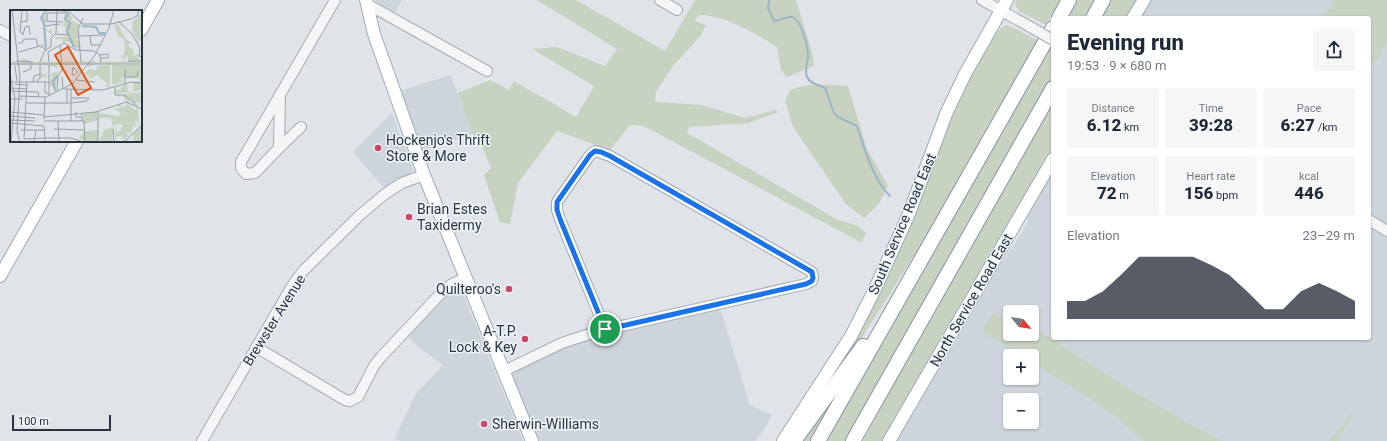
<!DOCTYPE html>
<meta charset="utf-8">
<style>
body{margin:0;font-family:Roboto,sans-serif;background:#f6f6f7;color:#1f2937;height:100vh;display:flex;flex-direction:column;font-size:15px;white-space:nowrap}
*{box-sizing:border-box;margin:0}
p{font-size:13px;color:#747a83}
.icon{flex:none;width:22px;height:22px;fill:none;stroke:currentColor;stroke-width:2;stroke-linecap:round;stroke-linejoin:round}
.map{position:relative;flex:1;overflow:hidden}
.drawer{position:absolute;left:1051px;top:16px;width:320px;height:324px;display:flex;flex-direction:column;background:#fff;border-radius:4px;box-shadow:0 1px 3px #0004}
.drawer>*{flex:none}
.needle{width:26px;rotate:120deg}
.controls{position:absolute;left:1003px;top:305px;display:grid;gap:8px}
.controls a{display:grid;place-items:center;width:36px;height:36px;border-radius:4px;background:#fff;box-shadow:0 1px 3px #0004;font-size:20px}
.scale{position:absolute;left:12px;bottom:10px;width:99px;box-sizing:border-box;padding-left:4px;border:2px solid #293440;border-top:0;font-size:11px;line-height:14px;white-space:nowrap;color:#293440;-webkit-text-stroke:3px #f0f3f6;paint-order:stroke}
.pin{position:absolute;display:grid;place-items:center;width:34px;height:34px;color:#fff;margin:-17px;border:2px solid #fff;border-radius:50%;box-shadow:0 1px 4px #0007}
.round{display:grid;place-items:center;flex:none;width:42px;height:42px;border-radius:4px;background:#f6f6f7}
.summary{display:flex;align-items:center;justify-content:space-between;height:68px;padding:0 16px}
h1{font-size:22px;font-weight:800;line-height:30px}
.metrics{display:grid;grid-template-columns:repeat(3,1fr);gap:6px;height:68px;padding:4px 16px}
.metrics div{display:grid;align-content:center;border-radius:4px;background:#f6f6f7;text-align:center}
.metrics b{font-size:17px;font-weight:800}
.metrics small{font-size:11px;font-weight:400}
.metrics p{font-size:11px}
.chart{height:112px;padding:8px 16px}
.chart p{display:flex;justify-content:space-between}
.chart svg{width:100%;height:72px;margin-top:4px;fill:#111827;opacity:.7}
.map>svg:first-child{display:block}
.built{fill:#ced4db;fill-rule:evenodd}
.green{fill:#c7d2c1}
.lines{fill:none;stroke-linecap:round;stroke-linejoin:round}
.stream{stroke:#9cb6c8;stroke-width:2}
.minor-casing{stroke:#a5acb3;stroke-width:12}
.major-casing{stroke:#a0aab4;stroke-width:14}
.highway-casing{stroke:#88939f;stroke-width:16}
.minor{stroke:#f3f5f7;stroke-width:10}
.major{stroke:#fff;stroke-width:12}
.highway{stroke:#fff;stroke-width:14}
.minor-bridge-casing{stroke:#a5acb3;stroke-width:12;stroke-linecap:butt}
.minor-bridge{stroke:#f3f5f7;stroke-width:10}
.route-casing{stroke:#fff;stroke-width:8}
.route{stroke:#1a73e8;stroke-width:5}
.poi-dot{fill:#cb4769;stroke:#f0f3f6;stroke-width:1.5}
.labels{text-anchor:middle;stroke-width:3;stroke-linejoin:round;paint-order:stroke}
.poi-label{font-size:14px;fill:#293440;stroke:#f0f3f6;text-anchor:start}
.street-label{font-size:14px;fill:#293440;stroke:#f0f3f6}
.inset-river{fill:none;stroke:#9cb6c8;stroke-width:2}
.inset-road{fill:none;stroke:#979ea5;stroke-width:1}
.view{fill:#de570f;fill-opacity:0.15;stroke:#de570f;stroke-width:2}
.inset-edge{fill:none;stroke:#293440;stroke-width:2}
</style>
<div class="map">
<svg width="1387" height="441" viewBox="0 0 1387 441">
<rect width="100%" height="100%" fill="#e0e4e9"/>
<!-- built -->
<g class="built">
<polygon points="375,0 402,0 394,14 379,5"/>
<path d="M1151 0H1387V441H897L1000 265 1021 234 1027 223 1029 214 1053 172V338H1369V18H1141ZM1010 312H1032V334H1010ZM1010 356H1032V378H1010ZM1010 400H1032V422H1010Z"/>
<polygon points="451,75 472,134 422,151 399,91"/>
<polygon points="392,113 413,169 412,173 409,177 386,190 353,152"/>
<polygon points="453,289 458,290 463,294 523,441 400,441 395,438 415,395 443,365 420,348 406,334 448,291"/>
<polygon points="720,307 750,405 772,415 764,430 755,441 540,441 514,379 513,376 516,370 557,349 605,333"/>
</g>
<!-- green -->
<g class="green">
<path d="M537 0H576L665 51 695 0H796L813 56 814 66 787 77 781 70 777 47C756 34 724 14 698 15L695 21 706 25 701 35 673 66 656 92 655 102 702 105 745 118 775 110 778 112 749 123 689 127 687 133 838 220 856 225 866 233 862 243 648 128 637 125H630L610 150 557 131 518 183 510 224 500 222 484 175 491 168 480 141 472 134 458 93 490 80 509 90 514 81 576 117 594 86 532 49 557 47 605 66 617 49Z"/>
<polygon points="1015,0 1060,0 1046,25 1019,11 1016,7"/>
<polygon points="1078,0 1097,0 1087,18 1068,18"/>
<polygon points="1110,0 1139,0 1128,18 1100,18"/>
<polygon points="1335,0 1387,0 1387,42 1369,72 1369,18 1323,18"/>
<path d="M1006 25 1014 28 1037 40 1034 52 946 205 851 355 807 414C836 367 867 321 890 270 910 226 924 180 943 135 958 100 975 68 994 35L1002 27Z"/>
<polygon points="1053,43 1053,77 845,441 826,441"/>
<polygon points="816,84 848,86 867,149 888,186 879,204 864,218 846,204 793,127 785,100 791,89"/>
<polygon points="1053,103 1053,149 884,441 863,441 916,343"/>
<path d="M995 312 999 317 1010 322V334H1032V326C1053 339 1072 353 1093 366 1135 393 1178 418 1222 441H1143C1111 408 1071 387 1032 363V356H1021L984 333 986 325Z"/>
<polygon points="840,388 812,441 798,441"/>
<polygon points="1355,409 1338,441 1329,441"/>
</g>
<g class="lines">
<!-- stream -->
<path class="stream" d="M769 0 768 8 774 21C780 21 786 16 792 17 802 20 808 47 808 56 808 63 804 71 807 77 810 84 819 85 825 88L834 113 838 117 857 126C864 147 873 180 890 196"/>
<defs>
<g id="minor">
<polyline points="660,0 677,10"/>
<polyline points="982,0 1027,25"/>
<polyline points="367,4 487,71"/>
<polyline points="0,30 11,36"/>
<polyline points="280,94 279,148 255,173 246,174 241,168 241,162 335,0"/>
<polyline points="279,148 301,127"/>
<polygon points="595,151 610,156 812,272 813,277 812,281 806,284 626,325 605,329 560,219 557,210 557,202 590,155"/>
<polyline points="1369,220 1387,231"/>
<polyline points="256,347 345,400 350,401 358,397 374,366 381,357 443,291 452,284 465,278"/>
<polyline points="504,371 562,343 605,329"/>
<polyline points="202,441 292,286 303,271 361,214 385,194 402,183 424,175"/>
</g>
<g id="major">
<polyline points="366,0 374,34 424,175 532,441"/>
<polyline points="1133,18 1144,0"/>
<polyline points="141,30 158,0"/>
<polyline points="0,276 77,141"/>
<polyline points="783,441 851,336 874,291 908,216 946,114 965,74 1007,0"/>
<polyline points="889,441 1053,159"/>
</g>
<g id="highway">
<polyline points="1059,18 1069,0"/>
<polyline points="1093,18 1103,0"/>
<polyline points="794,441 863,346"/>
<polyline points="818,441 1053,28"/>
<polyline points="853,441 1053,88"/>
</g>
</defs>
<!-- minor casing -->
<use href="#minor" class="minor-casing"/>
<!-- major casing -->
<use href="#major" class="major-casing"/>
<!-- highway casing -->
<use href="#highway" class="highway-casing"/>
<!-- minor -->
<use href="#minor" class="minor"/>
<!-- major -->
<use href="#major" class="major"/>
<!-- highway -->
<use href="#highway" class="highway"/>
<defs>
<polyline id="minor-bridge" points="1027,25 1053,40"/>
</defs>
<!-- minor-bridge casing -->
<use href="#minor-bridge" class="minor-bridge-casing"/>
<!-- minor-bridge -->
<use href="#minor-bridge" class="minor-bridge"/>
</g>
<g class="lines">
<defs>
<polygon id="route" points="595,151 601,152 610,156 812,272 813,278 812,281 806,284 626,325 605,329 560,219 557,210 557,202 590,155"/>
</defs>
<!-- route casing -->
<use href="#route" class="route-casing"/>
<!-- route -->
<use href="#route" class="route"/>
</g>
<!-- markers -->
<g class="poi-dot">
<circle cx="378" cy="148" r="4"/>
<circle cx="409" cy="217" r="4"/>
<circle cx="509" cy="289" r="4"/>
<circle cx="525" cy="339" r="4"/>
<circle cx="484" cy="424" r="4"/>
</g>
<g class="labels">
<!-- poi labels -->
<g class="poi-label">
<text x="386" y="145">Hockenjo's Thrift<tspan x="386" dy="16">Store &amp; More</tspan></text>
<text x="417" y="214">Brian Estes<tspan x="417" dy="16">Taxidermy</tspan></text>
<text x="501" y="294" text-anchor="end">Quilteroo's</text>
<text x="517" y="336" text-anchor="end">A-T.P.<tspan x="517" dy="16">Lock &amp; Key</tspan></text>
<text x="492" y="429">Sherwin-Williams</text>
</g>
<!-- street labels -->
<g class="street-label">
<text transform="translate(902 224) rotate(-67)" y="5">South Service Road East</text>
<text transform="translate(971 300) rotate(-60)" y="5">North Service Road East</text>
<text transform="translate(274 320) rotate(-58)" y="5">Brewster Avenue</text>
</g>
</g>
<!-- overview -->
<g transform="translate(10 10)">
<rect width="132" height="132" fill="#e0e4e9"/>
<path d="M50 0H53L55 2 56 1 62 7V11L69 14V29H65L70 31 71 39 64 38 63 34 58 33 59 31 52 33 53 29H45V27H59L54 15H52L54 13V3L52 0 50 3ZM32 3H35V17L38 21 42 19V25L35 20V33L38 34 34 37 27 35 34 34ZM129 4 132 6V33L127 28 130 37 122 20 123 10 128 8ZM107 13 116 29 122 34H117L124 41 123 46 128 44 129 50 118 51 117 45 114 51 111 45H114L115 35 114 28 109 27 104 16ZM13 48 22 52 79 51 80 53 83 50 86 52 132 51V53L86 54 78 57V54L46 55 47 56 48 63 45 81 44 77 39 76 41 68H35L32 66V69H30L31 58 32 65 39 62 35 66 39 68 45 67 41 66V63L47 62V58L38 55H0V52L12 51ZM100 55V78L95 76 98 74 87 65 79 69V65H74L79 59 86 60 87 56ZM102 55H132L131 72 128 67 121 68 123 71 120 67H114L111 68 110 70 113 69V72L102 75ZM124 72 132 73V80L105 84V80L111 79 112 76 117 73 118 81H123ZM132 82V93L126 92 129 97 124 95 125 93 123 91 118 87 115 86 124 94 116 91 113 87V84ZM118 93 125 100 128 97 129 116 126 108 125 118 122 115 123 121 121 120V124L116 123 118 126 113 131 112 125 105 128 106 119 104 118H106L108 123 113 115 108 114 103 117 101 108H89V103L109 106 111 103 102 98 109 99 108 95 111 94V97H114ZM87 101 88 110 75 114 70 104ZM103 117 102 132H89L94 120ZM129 118 132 120 131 132H123V124ZM88 120V132H75L69 128 75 121Z" fill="#c7d2c1"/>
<path class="inset-river" d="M53 0 58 4 55 9 60 13 57 22 64 37M36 1 31 8 34 13 36 38M72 16 86 17 89 23H95M45 81 43 71 47 66"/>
<path class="inset-road" d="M2 0H36M2 0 10 67 7 121 10 132M57 0 73 14H101L121 9 127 6 129 0M12 1 10 22 13 24M35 11 53 12M37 11V3H54M12 12 17 11V0M109 12 122 24 130 38 129 46 132 47M35 16 50 14M45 24 58 25M13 25 15 17 19 16 20 25M80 25 81 35H90M69 26 95 25M8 33H12L14 29H26L28 37M9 42 30 36 37 40M89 45 98 44V48H91M6 51 23 52M118 51H132M30 52 35 40 41 37V28L46 23 47 0M39 52 38 42 54 33 66 40 84 41 90 45 91 52M71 52 68 19 73 8M0 54H132M39 55V85M5 56 7 71M63 57 68 62 65 65H62ZM13 62 21 59V55M0 65 5 88 1 132M52 67 53 79M115 67H127L128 61M66 70 85 72M2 72H39M23 72 24 66 30 64M27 72 30 67V55M35 72V83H39M5 74 17 75M115 74V60M105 77V85H114L124 92V95M0 78 17 79M54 79 93 80 121 72 132 73M57 79V93M61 80V111M0 81 28 82 29 87M47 81 48 66 52 60 50 35M9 86 36 87 62 74 85 45 99 18 104 0M61 88H79M0 89H13M16 93H61L77 91 79 88M88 101V132M0 102 34 105M66 102V107H72V111M0 106 25 108M34 107 86 102 116 92 132 99M34 109 35 87M0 110 25 111M34 111H74L75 132M48 111 49 132H62M0 113 34 116 35 128H61L73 132M44 119 75 120M103 119 104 132M11 120H35M26 120 24 132H27M14 129 17 72M14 129 35 128V132M30 132H49M114 132 132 115"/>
<path class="view" d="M58 37 81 78 68 85 45 45Z"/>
<rect width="132" height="132" class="inset-edge"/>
</g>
</svg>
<div class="controls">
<a><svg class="needle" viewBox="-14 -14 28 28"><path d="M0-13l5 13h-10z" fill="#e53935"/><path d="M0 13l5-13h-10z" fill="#747a83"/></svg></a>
<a>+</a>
<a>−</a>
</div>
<div class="scale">100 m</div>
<div class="pin" style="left:605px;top:329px;background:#1e9e55"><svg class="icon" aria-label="arrive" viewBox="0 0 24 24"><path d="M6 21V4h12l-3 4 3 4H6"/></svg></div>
<section class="drawer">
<div class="summary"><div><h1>Evening run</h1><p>19:53 · 9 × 680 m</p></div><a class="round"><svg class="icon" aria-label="share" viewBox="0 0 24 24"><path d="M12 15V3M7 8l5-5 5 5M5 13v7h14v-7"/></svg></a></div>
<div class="metrics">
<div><p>Distance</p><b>6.12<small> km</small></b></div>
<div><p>Time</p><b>39:28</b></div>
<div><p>Pace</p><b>6:27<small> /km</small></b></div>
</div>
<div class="metrics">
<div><p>Elevation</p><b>72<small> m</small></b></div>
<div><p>Heart rate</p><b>156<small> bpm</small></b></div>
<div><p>kcal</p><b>446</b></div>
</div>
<div class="chart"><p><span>Elevation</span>23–29 m</p>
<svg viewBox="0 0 160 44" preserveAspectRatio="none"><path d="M0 44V33L10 33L20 27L30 17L40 6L50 6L60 6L70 6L80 11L90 17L100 27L110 38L120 38L130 27L140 22L150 27L160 33V44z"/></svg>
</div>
</section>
</div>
